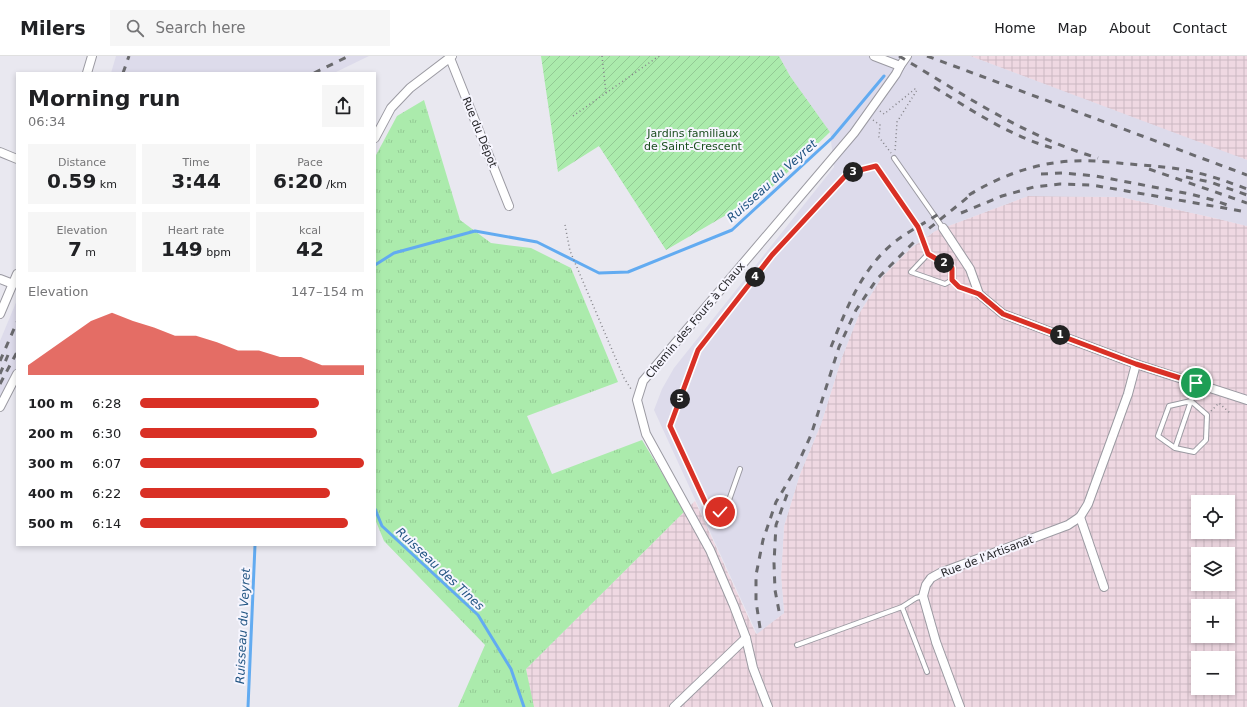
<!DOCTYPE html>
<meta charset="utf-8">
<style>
body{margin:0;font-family:"DejaVu Sans",sans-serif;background:#f6f6f6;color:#202124;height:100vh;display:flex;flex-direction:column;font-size:15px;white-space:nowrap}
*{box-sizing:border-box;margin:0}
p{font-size:13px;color:#757577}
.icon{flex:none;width:22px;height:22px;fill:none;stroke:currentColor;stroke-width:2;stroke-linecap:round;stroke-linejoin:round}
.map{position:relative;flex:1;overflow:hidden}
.sheet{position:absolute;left:16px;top:16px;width:360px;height:474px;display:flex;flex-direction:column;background:#fff;border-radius:0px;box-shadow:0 2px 6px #0003}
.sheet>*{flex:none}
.fabs{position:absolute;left:1191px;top:439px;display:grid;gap:8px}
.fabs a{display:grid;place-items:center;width:44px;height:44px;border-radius:0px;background:#fff;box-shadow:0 2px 6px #0003;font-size:20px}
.pin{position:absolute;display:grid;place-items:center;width:34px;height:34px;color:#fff;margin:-17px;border:2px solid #fff;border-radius:50%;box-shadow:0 1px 4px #0007}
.km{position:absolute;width:20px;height:20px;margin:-10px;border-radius:50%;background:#222;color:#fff;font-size:11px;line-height:20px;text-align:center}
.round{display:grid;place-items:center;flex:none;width:42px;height:42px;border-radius:0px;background:#f6f6f6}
.summary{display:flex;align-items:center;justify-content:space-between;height:68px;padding:0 12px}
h1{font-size:22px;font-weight:600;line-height:30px}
.stats{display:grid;grid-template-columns:repeat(3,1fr);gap:6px;height:68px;padding:4px 12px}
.stats div{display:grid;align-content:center;border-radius:0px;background:#f6f6f6;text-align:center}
.stats b{font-size:20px;font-weight:600}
.stats small{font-size:11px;font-weight:400}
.stats p{font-size:11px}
.chart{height:112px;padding:8px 12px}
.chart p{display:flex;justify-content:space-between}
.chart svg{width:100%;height:72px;margin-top:4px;fill:#d93025;opacity:.7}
ul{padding:0 12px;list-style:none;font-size:13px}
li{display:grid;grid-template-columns:64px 48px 1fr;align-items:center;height:30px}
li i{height:10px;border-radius:5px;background:#d93025}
header{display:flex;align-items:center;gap:24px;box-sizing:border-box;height:56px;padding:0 20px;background:#fff;border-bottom:1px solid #e0e0e0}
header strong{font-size:19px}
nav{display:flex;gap:22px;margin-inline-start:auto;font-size:14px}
.search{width:280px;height:36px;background:#f6f6f6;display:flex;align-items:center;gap:10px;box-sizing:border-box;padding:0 14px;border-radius:0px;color:#757577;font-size:15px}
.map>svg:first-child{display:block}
.industrial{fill:url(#industrial-grid);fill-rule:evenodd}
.built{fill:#dddbeb}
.grass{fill:url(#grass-tufts)}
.garden{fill:url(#garden-furrows)}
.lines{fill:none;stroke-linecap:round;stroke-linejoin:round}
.stream{stroke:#62abf1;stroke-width:3}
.lane-casing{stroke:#9b9aa2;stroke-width:6}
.street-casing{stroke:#9b9aa2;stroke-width:10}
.path{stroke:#848389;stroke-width:1.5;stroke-dasharray:1 3;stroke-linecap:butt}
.lane{stroke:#fff;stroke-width:4}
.street{stroke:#fff;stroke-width:8}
.rail{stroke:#6a6a6e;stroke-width:3;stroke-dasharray:7 7;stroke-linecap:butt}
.route-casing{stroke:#fff;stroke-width:8}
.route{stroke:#d93025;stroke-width:5}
.labels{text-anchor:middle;stroke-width:4;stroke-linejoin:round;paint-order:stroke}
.street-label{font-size:11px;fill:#1f1f22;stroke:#f6f5fe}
.park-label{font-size:11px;fill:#1a4d1e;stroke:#f6f5fe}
.water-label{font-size:12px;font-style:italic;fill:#225583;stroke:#f6f5fe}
</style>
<header>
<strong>Milers</strong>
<div class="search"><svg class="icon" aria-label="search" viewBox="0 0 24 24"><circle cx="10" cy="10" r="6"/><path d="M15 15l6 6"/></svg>Search here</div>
<nav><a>Home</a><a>Map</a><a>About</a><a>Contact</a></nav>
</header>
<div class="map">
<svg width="1247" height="651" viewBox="0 0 1247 651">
<defs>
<pattern id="industrial-grid" width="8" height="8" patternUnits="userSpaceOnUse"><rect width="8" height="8" fill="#efd8e2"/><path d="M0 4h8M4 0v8" fill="none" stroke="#ccb9c2"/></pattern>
<pattern id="grass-tufts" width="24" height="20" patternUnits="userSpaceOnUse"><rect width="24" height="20" fill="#abebac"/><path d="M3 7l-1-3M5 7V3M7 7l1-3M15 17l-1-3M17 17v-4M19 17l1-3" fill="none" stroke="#93c994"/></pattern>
<pattern id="garden-furrows" width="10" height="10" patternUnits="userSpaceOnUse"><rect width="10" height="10" fill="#abebac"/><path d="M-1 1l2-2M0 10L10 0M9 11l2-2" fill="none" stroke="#93c994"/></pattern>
</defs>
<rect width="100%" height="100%" fill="#e9e8f0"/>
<!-- industrial -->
<g class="industrial">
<polygon points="970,0 1247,0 1247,104 1224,96"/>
<path d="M1028 140 1121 141 1219 163 1247 170V651H533L526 613 695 445 756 578 784 557 781 520 784 470 800 418 821 368 842 301 860 256 882 221 911 192 935 175ZM1198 446H1228V476H1198ZM1198 498H1228V528H1198ZM1198 550H1228V580H1198ZM1198 602H1228V632H1198Z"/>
</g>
<!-- built -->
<g class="built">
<polygon points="116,0 369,0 334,17 111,17"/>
<polygon points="779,0 970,0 1247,104 1247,170 1219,163 1121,141 1028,140 935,175 911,192 882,221 860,256 842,301 821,368 800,418 784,470 781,520 784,557 757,578 654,354 662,333 674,312 834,111 830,76 790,20"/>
<polygon points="17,244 17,313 0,345 0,285"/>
</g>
<!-- grass -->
<polygon class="grass" points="424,44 460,164 491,187 531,192 571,212 618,326 527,360 552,418 642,384 685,455 526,613 534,651 458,651 485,589 384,485 375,463 375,101 397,60"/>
<!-- garden -->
<polygon class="garden" points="541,0 779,0 790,20 830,76 769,134 666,194 599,90 558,116"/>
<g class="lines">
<!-- stream -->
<g class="stream">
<polyline points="375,209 394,197 475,175 537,186 599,217 628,216 732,174 832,82 884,20"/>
<polyline points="375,453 382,470 478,559 511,613 524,651"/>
<polyline points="248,651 255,489"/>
</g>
<defs>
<g id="lane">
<polyline points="894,102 943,172"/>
<path d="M952 224 945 228 911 216 928 198 952 212C952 233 960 232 979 238"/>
<polyline points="1175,392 1191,345 1207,359 1206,384 1194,396 1175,392 1158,380 1169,350 1191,345 1196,328"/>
<polyline points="740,413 728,447 720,455 707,450 670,370 698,294 772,199 848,117 876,110 918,171 928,198"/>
<polyline points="902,551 927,616"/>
<polyline points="797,589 902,551 916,542 923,540"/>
</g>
<g id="street">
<polyline points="874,0 900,10"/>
<polyline points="450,2 509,150"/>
<polyline points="87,17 92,0"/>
<polyline points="375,82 391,52 410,32 452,0"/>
<polyline points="0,96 17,103"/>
<polyline points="943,172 970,213 979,238 1003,258 1136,308 1247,344"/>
<polyline points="0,223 13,228"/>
<polyline points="0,258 17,218"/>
<polyline points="0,351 17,318"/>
<polyline points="1080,461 1104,531"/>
<polyline points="674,651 746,582"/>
<polyline points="768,651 753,612 746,582 734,550 710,494 646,378 637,344 643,325 854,77 896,18 900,10 907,0"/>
<polyline points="960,651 936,586 923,540 926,529 931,522 940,517 1068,469 1080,461 1088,448 1128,338 1136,308"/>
</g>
</defs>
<!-- lane casing -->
<use href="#lane" class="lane-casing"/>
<!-- street casing -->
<use href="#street" class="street-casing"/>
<!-- path -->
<g class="path">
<polyline points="602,0 606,37"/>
<polyline points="880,55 884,58 915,33 917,34 897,66 895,96"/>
<polyline points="573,60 659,0"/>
<polyline points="873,64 880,69 879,81 891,97"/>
<polyline points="565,169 570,195 624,322 631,333"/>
<polyline points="1211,355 1219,347 1231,358"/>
</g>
<!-- lane -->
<use href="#lane" class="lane"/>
<!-- street -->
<use href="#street" class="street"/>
<!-- rail -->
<g class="rail">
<path d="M899 0C963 38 1025 81 1098 102"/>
<polyline points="927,0 1247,119"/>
<polyline points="123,17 129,0"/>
<polyline points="314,17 349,0"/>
<path d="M934 31C973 55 1011 81 1056 93"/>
<polyline points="1149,113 1247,147"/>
<polyline points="1041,118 1063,117 1096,120 1190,138 1213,144 1230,150"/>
<polyline points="1186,121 1210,126 1247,139"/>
<path d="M969 139C1000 120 1035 107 1072 105 1091 104 1110 106 1129 108 1152 110 1176 111 1198 117 1215 121 1231 127 1247 133"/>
<polyline points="961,157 1002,140 1034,131 1060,128 1092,129 1247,156"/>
<path d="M831 291C846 254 860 216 891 189 906 176 924 168 940 157"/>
<polyline points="0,305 17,266"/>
<polyline points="0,318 8,299"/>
<polyline points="0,328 17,296"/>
<polyline points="779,555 775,534 774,507 776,469 789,433"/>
<polyline points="760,572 756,545 756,519 763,484 776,446 795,414 811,379 839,291 856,254 877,223 921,179 973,137"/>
</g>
</g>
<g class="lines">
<defs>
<polyline id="route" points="720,456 707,450 670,370 698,294 772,199 848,117 876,110 918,171 928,198 952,212 952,224 959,231 979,238 1003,258 1136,308 1196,327"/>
</defs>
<!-- route casing -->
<use href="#route" class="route-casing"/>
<!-- route -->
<use href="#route" class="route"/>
</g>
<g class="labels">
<!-- street labels -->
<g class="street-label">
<text transform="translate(480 76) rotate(68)" y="4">Rue du Dépot</text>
<text transform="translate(695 264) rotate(-50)" y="4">Chemin des Fours à Chaux</text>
<text transform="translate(987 500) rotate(-21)" y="4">Rue de l'Artisanat</text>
</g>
<!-- park labels -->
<g class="park-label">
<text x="693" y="81">Jardins familiaux<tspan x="693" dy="13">de Saint-Crescent</tspan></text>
</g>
<!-- water labels -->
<g class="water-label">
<text transform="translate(772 125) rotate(-42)" y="4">Ruisseau du Veyret</text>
<text transform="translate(440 513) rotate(43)" y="4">Ruisseau des Tines</text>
<text transform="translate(243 570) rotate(-87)" y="4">Ruisseau du Veyret</text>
</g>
</g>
</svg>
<div class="fabs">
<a><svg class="icon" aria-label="locate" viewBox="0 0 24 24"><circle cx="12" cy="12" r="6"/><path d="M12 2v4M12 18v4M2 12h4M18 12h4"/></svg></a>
<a><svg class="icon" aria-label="layers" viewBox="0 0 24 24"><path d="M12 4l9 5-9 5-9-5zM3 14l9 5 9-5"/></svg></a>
<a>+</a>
<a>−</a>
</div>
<div class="pin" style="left:1196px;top:327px;background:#1e9e55"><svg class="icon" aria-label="arrive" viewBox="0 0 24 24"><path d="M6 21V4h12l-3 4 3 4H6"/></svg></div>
<div class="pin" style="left:720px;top:456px;background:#d93025"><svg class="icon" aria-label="check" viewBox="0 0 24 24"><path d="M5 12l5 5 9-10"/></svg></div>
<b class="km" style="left:1060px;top:279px">1</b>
<b class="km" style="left:944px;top:207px">2</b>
<b class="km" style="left:853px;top:116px">3</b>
<b class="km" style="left:755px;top:221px">4</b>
<b class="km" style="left:680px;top:343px">5</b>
<section class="sheet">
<div class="summary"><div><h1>Morning run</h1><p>06:34</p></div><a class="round"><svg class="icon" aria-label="share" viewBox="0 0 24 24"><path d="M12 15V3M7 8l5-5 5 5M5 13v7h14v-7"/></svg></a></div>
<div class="stats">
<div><p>Distance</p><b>0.59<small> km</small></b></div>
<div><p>Time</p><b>3:44</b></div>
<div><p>Pace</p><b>6:20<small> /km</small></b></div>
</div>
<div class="stats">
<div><p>Elevation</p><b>7<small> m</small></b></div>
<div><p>Heart rate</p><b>149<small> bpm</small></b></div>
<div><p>kcal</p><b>42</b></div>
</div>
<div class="chart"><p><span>Elevation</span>147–154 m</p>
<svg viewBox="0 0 160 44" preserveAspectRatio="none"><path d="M0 44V38L10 29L20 20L30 11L40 6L50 11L60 15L70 20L80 20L90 24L100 29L110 29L120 33L130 33L140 38L150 38L160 38V44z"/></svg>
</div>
<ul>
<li><b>100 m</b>6:28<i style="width:80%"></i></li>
<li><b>200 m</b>6:30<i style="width:79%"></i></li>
<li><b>300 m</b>6:07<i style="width:100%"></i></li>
<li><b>400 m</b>6:22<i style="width:85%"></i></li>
<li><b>500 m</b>6:14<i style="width:93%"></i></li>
</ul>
</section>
</div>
